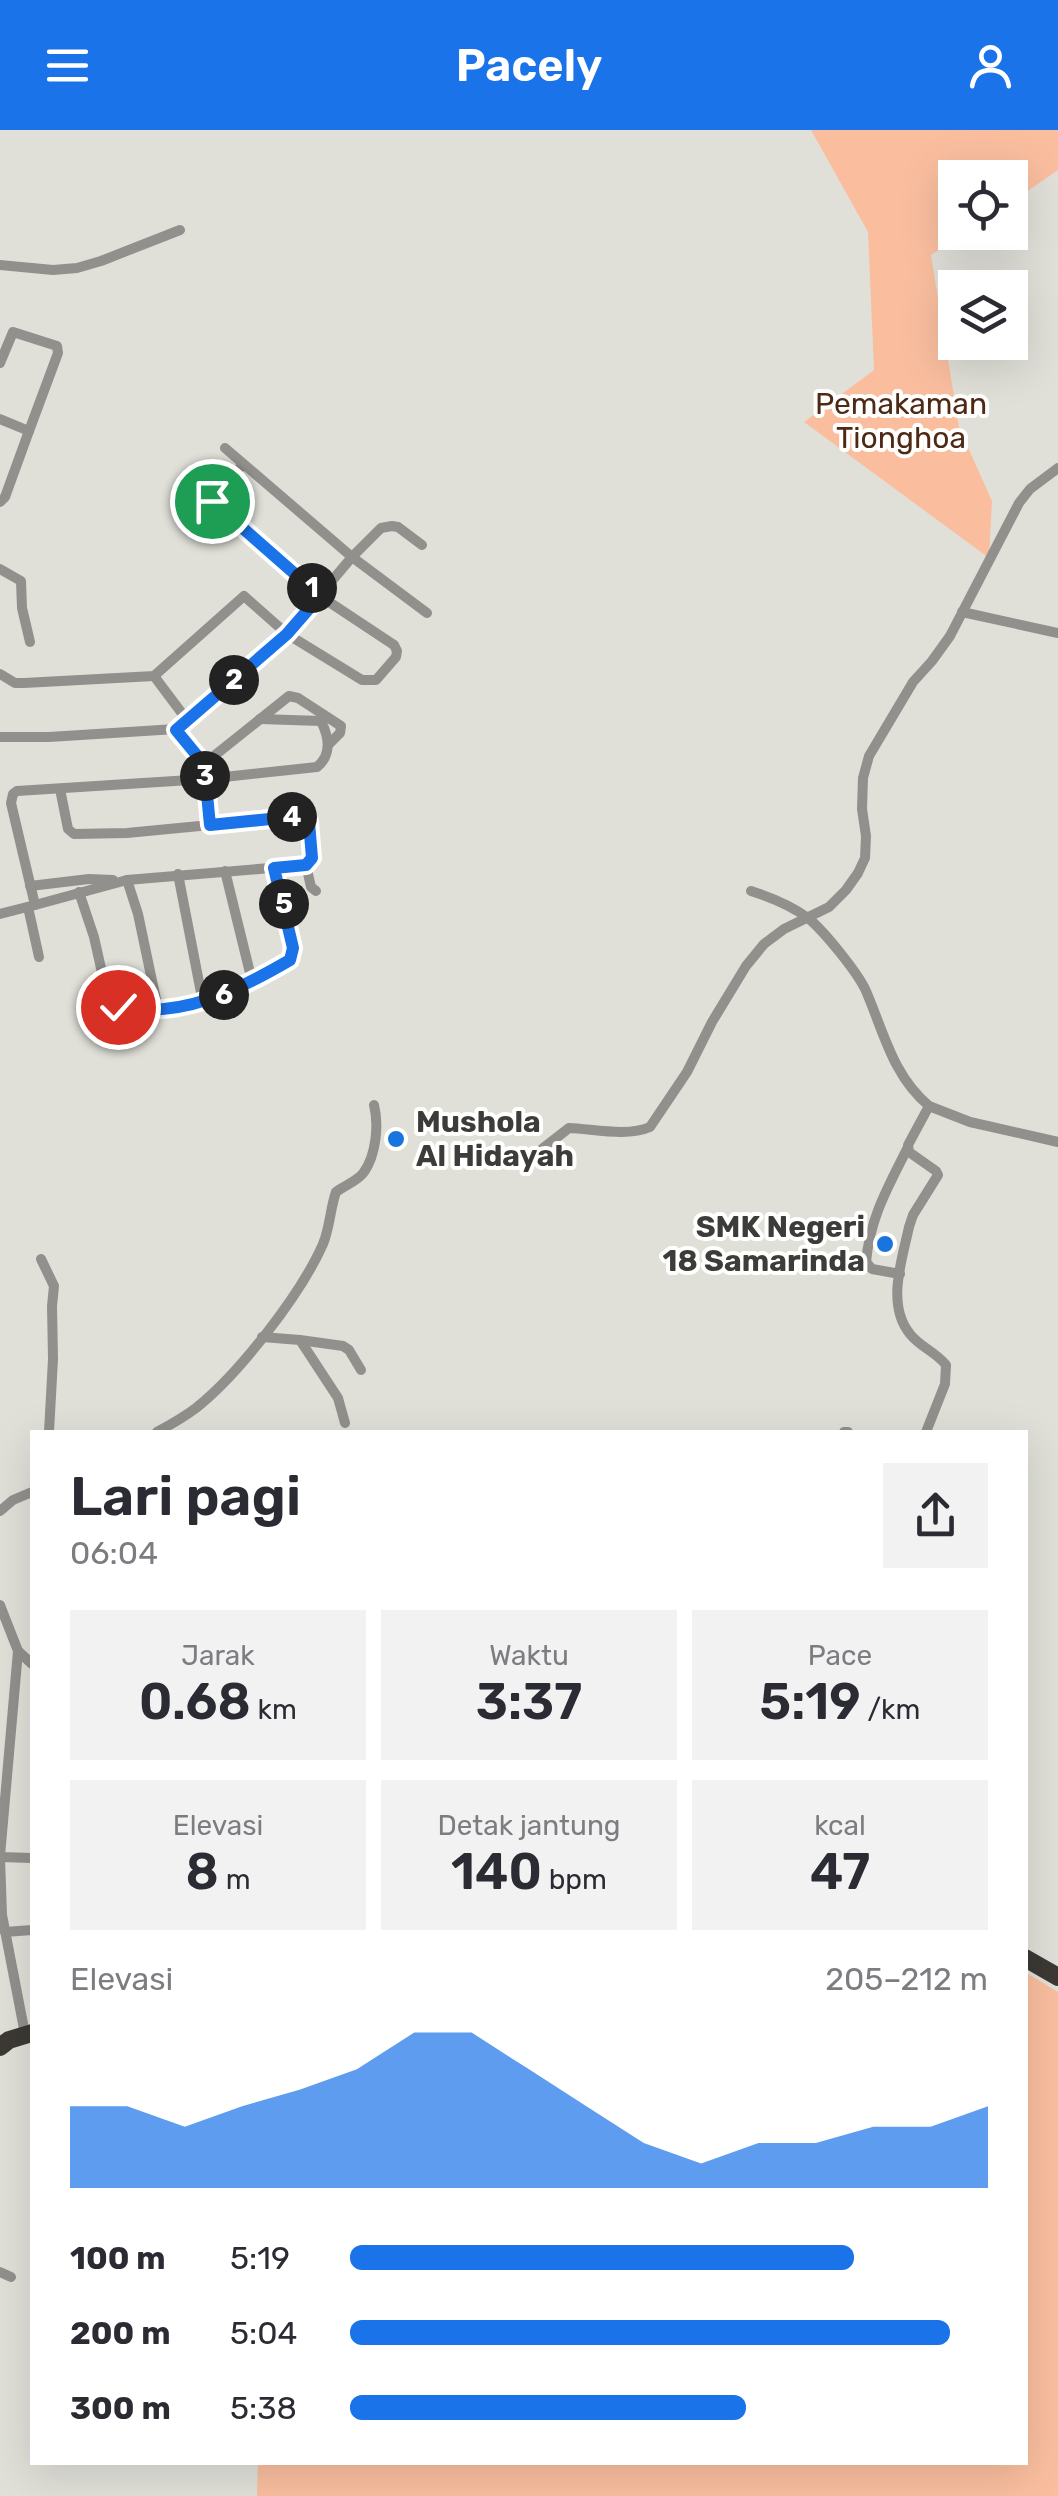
<!DOCTYPE html>
<html lang="id">
<meta charset="utf-8">
<style>
body{margin:0;font-family:Rubik,sans-serif;background:#f2f2f3;color:#2b2b33;height:100vh;display:flex;flex-direction:column;font-size:38px;white-space:nowrap}
*{box-sizing:border-box;margin:0}
p{font-size:32px;color:#7c7c81}
.icon{flex:none;width:55px;height:55px;fill:none;stroke:currentColor;stroke-width:2;stroke-linecap:round;stroke-linejoin:round}
.map{position:relative;flex:1;overflow:hidden}
.details{position:absolute;left:30px;top:1300px;width:998px;height:1035px;display:flex;flex-direction:column;background:#fff;border-radius:0px;box-shadow:0 10px 40px #0002}
.details>*{flex:none}
.tools{position:absolute;left:938px;top:30px;display:grid;gap:20px}
.tools a{display:grid;place-items:center;width:90px;height:90px;border-radius:0px;background:#fff;box-shadow:0 10px 40px #0002;font-size:50px}
.pin{position:absolute;display:grid;place-items:center;width:85px;height:85px;color:#fff;margin:-42px;border:5px solid #fff;border-radius:50%;box-shadow:0 2px 10px #0007}
.km{position:absolute;width:50px;height:50px;margin:-25px;border-radius:50%;background:#222;color:#fff;font-size:28px;line-height:50px;text-align:center}
.round{display:grid;place-items:center;flex:none;width:105px;height:105px;border-radius:0px;background:#f2f2f3}
.summary{display:flex;align-items:center;justify-content:space-between;height:170px;padding:0 40px}
h1{font-size:55px;font-weight:600;line-height:75px}
.figures{display:grid;grid-template-columns:repeat(3,1fr);gap:15px;height:170px;padding:10px 40px}
.figures div{display:grid;align-content:center;border-radius:0px;background:#f2f2f3;text-align:center}
.figures b{font-size:50px;font-weight:600}
.figures small{font-size:28px;font-weight:400}
.figures p{font-size:28px}
.chart{height:280px;padding:20px 40px}
.chart p{display:flex;justify-content:space-between}
.chart svg{width:100%;height:180px;margin-top:10px;fill:#1a73e8;opacity:.7}
ul{padding:0 40px;list-style:none;font-size:32px}
li{display:grid;grid-template-columns:160px 120px 1fr;align-items:center;height:75px}
li i{height:25px;border-radius:12px;background:#1a73e8}
header{display:flex;justify-content:space-between;align-items:center;height:130px;padding:0 40px;background:#1a73e8;color:#fff;font-size:45px;font-weight:600}
.map>svg:first-child{display:block}
.green{fill:#fabe9f}
.lines{fill:none;stroke-linecap:round;stroke-linejoin:round}
.street{stroke:#92908d;stroke-width:10}
.highway{stroke:#3c3934;stroke-width:18}
.route-casing{stroke:#fff;stroke-width:20}
.route{stroke:#1a73e8;stroke-width:12}
.poi-dot{fill:#1975de;stroke:#fffffe;stroke-width:4}
.labels{text-anchor:middle;stroke-width:8;stroke-linejoin:round;paint-order:stroke}
.park-label{font-size:30px;fill:#4e2915;stroke:#fffffe}
.poi-label{font-size:30px;font-weight:bold;fill:#3c3c3a;stroke:#fffffe;text-anchor:start}
</style>
<header><svg class="icon" aria-label="menu" viewBox="0 0 24 24"><path d="M4 6h16M4 12h16M4 18h16"/></svg>Pacely<svg class="icon" aria-label="person" viewBox="0 0 24 24"><circle cx="12" cy="8" r="4"/><path d="M4 21q1-7 8-7t8 7"/></svg></header>
<div class="map">
<svg width="1058" height="2366" viewBox="0 0 1058 2366">
<rect width="100%" height="100%" fill="#e0e0d9"/>
<!-- green -->
<g class="green">
<polygon points="811,0 1058,0 1058,40 1010,73 1010,48 955,48 955,102 965,103 931,125 959,297 992,371 989,428 804,292 874,240 868,102"/>
<polygon points="1025,1842 1058,1862 1058,2366 257,2366 258,2332 1025,2332"/>
</g>
<g class="lines">
<!-- street -->
<g class="street">
<polyline points="0,135 53,140 77,138 101,131 180,100"/>
<polyline points="0,233 13,202 57,216 58,223 29,301"/>
<polyline points="0,289 29,301 5,367 0,372"/>
<polyline points="225,318 352,427 427,483"/>
<polyline points="0,439 21,451 22,478 30,512"/>
<polyline points="962,482 1058,503"/>
<polyline points="0,544 15,553 24,553 154,546 244,466 287,504 362,550 376,550 396,527 397,521 394,515 320,466 213,371 243,334"/>
<polyline points="154,546 187,590"/>
<polyline points="260,589 321,591"/>
<polyline points="0,607 49,607 176,599 287,504 352,427 381,398 392,396 398,397 422,415"/>
<polyline points="204,634 289,566 298,568 341,596 340,603 328,615"/>
<polyline points="60,659 68,699 74,704 127,703 210,695 204,634 176,599"/>
<polyline points="306,735 311,757 316,761"/>
<polyline points="225,741 252,851"/>
<polyline points="178,744 203,873"/>
<polyline points="127,750 138,784 158,879"/>
<polyline points="30,756 89,749 113,750"/>
<path d="M751 761C770 767 793 777 808 788 824 801 858 843 866 861 884 903 893 946 929 976"/>
<path d="M79 762 94 807 107 865C116 879 126 878 141 879 196 882 244 857 290 829L293 818 274 738"/>
<polyline points="35,775 127,750 306,735 312,728 309,693 306,688 300,687 210,695"/>
<polyline points="28,777 39,827"/>
<path d="M0 784 35 775 11 673 13 664 17 661 206 649 317 637C332 625 329 607 321 591"/>
<path d="M542 1019 569 998C594 999 627 1007 650 997L687 942 712 892 746 836 764 814 784 799 829 777 846 760 858 743 865 728 866 706 862 679 863 648 869 626 913 552 932 531 950 506 1019 373 1030 359 1058 338"/>
<polyline points="41,1129 54,1156 52,1176 53,1229 49,1302"/>
<path d="M900 1144 872 1139 866 1132C870 1088 887 1059 907 1019"/>
<polyline points="262,1207 300,1210 338,1268 345,1293"/>
<polyline points="300,1210 343,1216 349,1220 361,1240"/>
<path d="M157 1302C170 1295 184 1287 196 1278 239 1244 301 1164 323 1114 330 1097 330 1079 336 1062 345 1055 358 1051 364 1042 376 1025 379 995 374 975"/>
<polyline points="844,1302 848,1302"/>
<path d="M926 1302 945 1254 946 1235C936 1222 920 1217 910 1204 886 1175 902 1130 909 1097L913 1085 938 1045 936 1041 909 1022 908 1015 929 976 970 992 1058 1012"/>
<polyline points="0,1381 13,1370 32,1362"/>
<polyline points="0,1475 18,1521 0,1726"/>
<polyline points="18,1521 32,1534"/>
<polyline points="0,1727 2,1785 25,1904"/>
<polyline points="0,1727 32,1728"/>
<polyline points="5,1802 32,1800"/>
<polyline points="0,2142 11,2147"/>
</g>
<!-- highway -->
<g class="highway">
<polyline points="1025,1828 1058,1847"/>
<polyline points="0,1917 9,1910 32,1903"/>
</g>
</g>
<g class="lines">
<defs>
<path id="route" d="M118 877C181 889 237 861 290 830L293 818 274 738 306 735 312 728 309 692 306 688 300 686 210 695 204 634 176 600 287 504 320 466 212 371"/>
</defs>
<!-- route casing -->
<use href="#route" class="route-casing"/>
<!-- route -->
<use href="#route" class="route"/>
</g>
<!-- markers -->
<g class="poi-dot">
<circle cx="396" cy="1009" r="10"/>
<circle cx="885" cy="1114" r="10"/>
</g>
<g class="labels">
<!-- park labels -->
<g class="park-label">
<text x="901" y="284">Pemakaman<tspan x="901" dy="34">Tionghoa</tspan></text>
</g>
<!-- poi labels -->
<g class="poi-label">
<text x="416" y="1002">Mushola<tspan x="416" dy="34">Al Hidayah</tspan></text>
<text x="865" y="1107" text-anchor="end">SMK Negeri<tspan x="865" dy="34">18 Samarinda</tspan></text>
</g>
</g>
</svg>
<div class="tools">
<a><svg class="icon" aria-label="locate" viewBox="0 0 24 24"><circle cx="12" cy="12" r="6"/><path d="M12 2v4M12 18v4M2 12h4M18 12h4"/></svg></a>
<a><svg class="icon" aria-label="layers" viewBox="0 0 24 24"><path d="M12 4l9 5-9 5-9-5zM3 14l9 5 9-5"/></svg></a>
</div>
<div class="pin" style="left:212px;top:371px;background:#1e9e55"><svg class="icon" aria-label="arrive" viewBox="0 0 24 24"><path d="M6 21V4h12l-3 4 3 4H6"/></svg></div>
<div class="pin" style="left:118px;top:877px;background:#d93025"><svg class="icon" aria-label="check" viewBox="0 0 24 24"><path d="M5 12l5 5 9-10"/></svg></div>
<b class="km" style="left:312px;top:458px">1</b>
<b class="km" style="left:234px;top:550px">2</b>
<b class="km" style="left:205px;top:646px">3</b>
<b class="km" style="left:292px;top:687px">4</b>
<b class="km" style="left:284px;top:774px">5</b>
<b class="km" style="left:224px;top:865px">6</b>
<section class="details">
<div class="summary"><div><h1>Lari pagi</h1><p>06:04</p></div><a class="round"><svg class="icon" aria-label="share" viewBox="0 0 24 24"><path d="M12 15V3M7 8l5-5 5 5M5 13v7h14v-7"/></svg></a></div>
<div class="figures">
<div><p>Jarak</p><b>0.68<small> km</small></b></div>
<div><p>Waktu</p><b>3:37</b></div>
<div><p>Pace</p><b>5:19<small> /km</small></b></div>
</div>
<div class="figures">
<div><p>Elevasi</p><b>8<small> m</small></b></div>
<div><p>Detak jantung</p><b>140<small> bpm</small></b></div>
<div><p>kcal</p><b>47</b></div>
</div>
<div class="chart"><p><span>Elevasi</span>205–212 m</p>
<svg viewBox="0 0 160 44" preserveAspectRatio="none"><path d="M0 44V24L10 24L20 29L30 24L40 20L50 15L60 6L70 6L80 15L90 24L100 33L110 38L120 33L130 33L140 29L150 29L160 24V44z"/></svg>
</div>
<ul>
<li><b>100 m</b>5:19<i style="width:79%"></i></li>
<li><b>200 m</b>5:04<i style="width:94%"></i></li>
<li><b>300 m</b>5:38<i style="width:62%"></i></li>
</ul>
</section>
</div>
